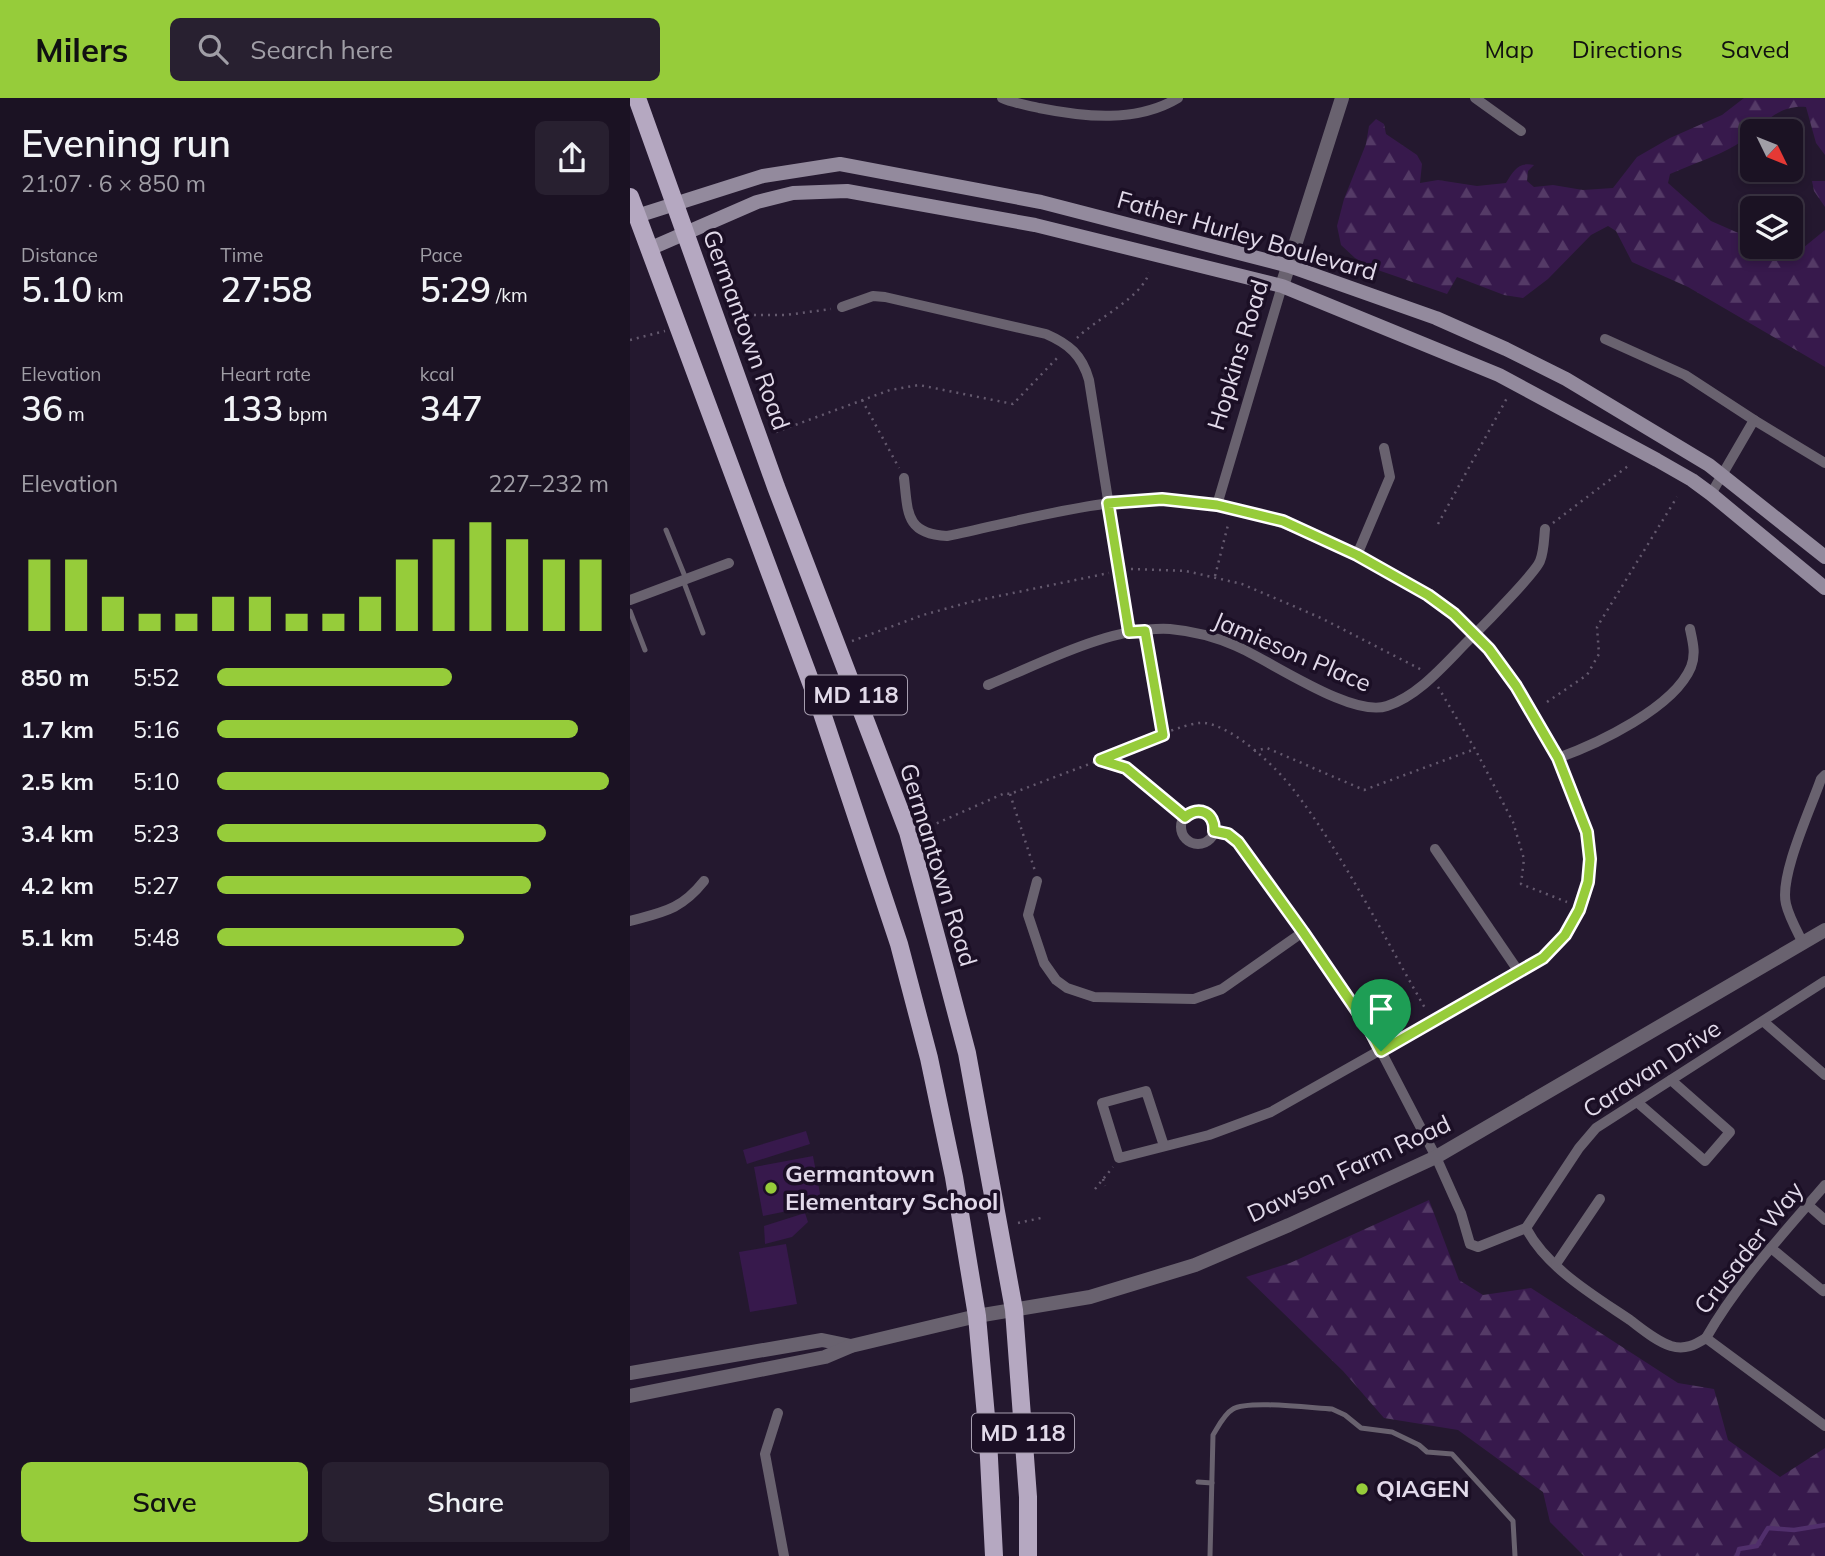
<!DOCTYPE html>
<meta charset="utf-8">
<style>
body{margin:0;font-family:Mulish,sans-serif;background:#282030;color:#f1f3f6;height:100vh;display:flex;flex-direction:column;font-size:26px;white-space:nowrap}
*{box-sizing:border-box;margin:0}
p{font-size:23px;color:#a09ea6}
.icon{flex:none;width:38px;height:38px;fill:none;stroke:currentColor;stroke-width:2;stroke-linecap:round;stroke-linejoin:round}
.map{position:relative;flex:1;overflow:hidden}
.panel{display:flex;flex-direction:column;background:#1b1223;width:630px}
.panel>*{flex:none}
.needle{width:46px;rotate:133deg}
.tools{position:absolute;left:1110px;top:21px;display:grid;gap:14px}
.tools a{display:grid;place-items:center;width:63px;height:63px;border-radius:10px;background:#1b1223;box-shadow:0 4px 10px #0003,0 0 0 2px #393241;font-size:35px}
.pin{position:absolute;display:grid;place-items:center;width:60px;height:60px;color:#fff;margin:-72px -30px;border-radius:50% 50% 50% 0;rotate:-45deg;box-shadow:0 0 7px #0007}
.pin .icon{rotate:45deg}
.round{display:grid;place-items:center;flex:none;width:74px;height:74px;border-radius:10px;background:#282030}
.overview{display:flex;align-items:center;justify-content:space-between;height:119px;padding:0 21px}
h1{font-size:38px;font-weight:600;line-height:52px}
.metrics{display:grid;grid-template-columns:repeat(3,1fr);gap:10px;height:119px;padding:7px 21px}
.metrics div{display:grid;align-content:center}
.metrics b{font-size:35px;font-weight:600}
.metrics small{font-size:19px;font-weight:400}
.metrics p{font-size:19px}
.chart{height:196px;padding:14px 21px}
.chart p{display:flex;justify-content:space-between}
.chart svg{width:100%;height:126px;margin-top:7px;stroke:#96cc3a;stroke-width:6}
.cta{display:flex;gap:14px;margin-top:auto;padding:14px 21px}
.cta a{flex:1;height:80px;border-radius:10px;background:#96cc3a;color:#111;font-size:28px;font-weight:600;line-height:80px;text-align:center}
.cta a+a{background:#282030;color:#f1f3f6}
ul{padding:0 21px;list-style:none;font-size:23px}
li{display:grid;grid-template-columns:112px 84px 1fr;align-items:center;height:52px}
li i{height:18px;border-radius:9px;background:#96cc3a}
header{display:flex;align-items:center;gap:42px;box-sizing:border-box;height:98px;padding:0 35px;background:#96cc3a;color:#111}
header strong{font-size:33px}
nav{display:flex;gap:38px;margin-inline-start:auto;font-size:24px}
.search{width:490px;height:63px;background:#282030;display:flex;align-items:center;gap:18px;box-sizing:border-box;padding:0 24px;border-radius:10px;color:#a09ea6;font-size:26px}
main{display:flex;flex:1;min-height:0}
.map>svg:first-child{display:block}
.green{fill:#37194c}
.forest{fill:url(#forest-firs)}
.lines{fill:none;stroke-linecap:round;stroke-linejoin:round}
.stream{stroke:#512f6c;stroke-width:4.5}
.path{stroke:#64596e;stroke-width:2.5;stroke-dasharray:2 5;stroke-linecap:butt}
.service{stroke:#69626f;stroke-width:5}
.minor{stroke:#69626f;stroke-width:10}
.tertiary{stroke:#69626f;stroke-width:14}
.secondary{stroke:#938a9d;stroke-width:14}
.primary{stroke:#b5a8c1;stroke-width:18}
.route-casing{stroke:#fff;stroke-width:14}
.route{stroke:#96cc3a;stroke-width:9}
.poi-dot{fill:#96cc3a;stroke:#1b0f25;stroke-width:2.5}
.labels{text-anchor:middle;stroke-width:7;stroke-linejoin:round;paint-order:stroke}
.shield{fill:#1b0f25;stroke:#a69daf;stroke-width:2}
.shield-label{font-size:23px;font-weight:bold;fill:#e2daea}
.street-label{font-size:24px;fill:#e2daea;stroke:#1b0f25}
.poi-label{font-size:24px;font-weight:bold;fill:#e2daea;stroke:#1b0f25;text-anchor:start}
</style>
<header>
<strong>Milers</strong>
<div class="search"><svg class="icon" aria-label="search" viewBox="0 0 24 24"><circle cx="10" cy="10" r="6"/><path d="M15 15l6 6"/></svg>Search here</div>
<nav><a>Map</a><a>Directions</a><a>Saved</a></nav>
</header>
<main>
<section class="panel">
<div class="overview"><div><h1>Evening run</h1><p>21:07 · 6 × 850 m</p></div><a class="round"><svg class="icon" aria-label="share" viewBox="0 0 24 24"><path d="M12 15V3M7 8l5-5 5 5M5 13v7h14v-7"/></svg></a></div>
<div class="metrics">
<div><p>Distance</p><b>5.10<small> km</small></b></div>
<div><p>Time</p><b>27:58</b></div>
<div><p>Pace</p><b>5:29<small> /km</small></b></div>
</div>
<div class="metrics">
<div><p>Elevation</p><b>36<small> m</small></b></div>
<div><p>Heart rate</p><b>133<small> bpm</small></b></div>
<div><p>kcal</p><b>347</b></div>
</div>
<div class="chart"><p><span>Elevation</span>227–232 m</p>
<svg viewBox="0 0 160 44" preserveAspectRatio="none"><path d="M5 44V19M15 44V19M25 44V32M35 44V38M45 44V38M55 44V32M65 44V32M75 44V38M85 44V38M95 44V32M105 44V19M115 44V12M125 44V6M135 44V12M145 44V19M155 44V19"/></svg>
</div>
<ul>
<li><b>850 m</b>5:52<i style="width:60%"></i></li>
<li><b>1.7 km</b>5:16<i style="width:92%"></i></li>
<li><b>2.5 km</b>5:10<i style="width:100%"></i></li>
<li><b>3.4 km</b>5:23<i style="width:84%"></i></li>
<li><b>4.2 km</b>5:27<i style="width:80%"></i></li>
<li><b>5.1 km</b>5:48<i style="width:63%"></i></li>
</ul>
<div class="cta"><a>Save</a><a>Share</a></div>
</section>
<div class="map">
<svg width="1195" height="1458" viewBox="0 0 1195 1458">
<defs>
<pattern id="forest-firs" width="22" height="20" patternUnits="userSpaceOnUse" patternTransform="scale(1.75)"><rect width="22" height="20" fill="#37194c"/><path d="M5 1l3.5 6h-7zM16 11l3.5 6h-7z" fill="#543a66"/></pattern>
</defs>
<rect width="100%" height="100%" fill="#24182f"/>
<!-- green -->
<g class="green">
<polygon points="176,1033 180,1046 117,1066 113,1052"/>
<polygon points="183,1058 192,1106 133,1118 124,1069"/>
<polygon points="175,1115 178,1124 162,1139 135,1146 134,1128"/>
<polygon points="156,1146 167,1206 120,1214 109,1154"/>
</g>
<!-- forest -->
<g class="forest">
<path d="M1114 0H1195V57L1186 45 1176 9C1144 6 1130 33 1106 47 1086 59 1062 66 1040 76L1038 85 1081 123 1122 141V149H1140L1162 159 1195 132V269L1058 189 1002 164 986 133 978 128 961 137 918 181 893 200 874 197 827 179 817 196 742 170 725 160 711 147 707 128 714 101 736 46 739 28 746 21 754 26 756 36 787 57 792 66 790 85 808 82 847 88 876 85C884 72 888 64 904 67L898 73 897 83 904 89 923 87 953 92 983 90 1007 59 1040 40 1092 17Z"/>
<polygon points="1182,83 1195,83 1195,109 1184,93"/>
<polygon points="799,1102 829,1182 853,1197 901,1190 1048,1285 1084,1291 1098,1342 1150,1379 1195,1350 1195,1458 954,1458 920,1424 913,1394 828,1332 754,1320 713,1273 616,1179 660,1165"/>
</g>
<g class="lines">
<!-- stream -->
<polyline class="stream" points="1107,1458 1109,1451 1127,1448 1138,1430 1164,1432 1195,1427"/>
<!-- path -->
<g class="path">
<polyline points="103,217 156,217 201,211"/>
<path d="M447 240C466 221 511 200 519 175"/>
<polyline points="0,242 35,233"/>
<polyline points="232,302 269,370"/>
<polyline points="146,334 260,292 289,287 383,306 430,257"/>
<polyline points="923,425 998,368"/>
<polyline points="808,426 877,300"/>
<polyline points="501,471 556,473 612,486 691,520 792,572"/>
<polyline points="585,478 598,427"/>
<polyline points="222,543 293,517 340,504 479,475"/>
<polyline points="516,544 533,637"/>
<polyline points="808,589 845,651 883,724 894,761 891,786 937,804"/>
<polyline points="917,604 957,577 969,556 967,529 1047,399"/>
<polyline points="624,653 637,650 734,692 845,651"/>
<path d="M470 662C490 654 557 622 575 625 604 629 645 668 663 691 713 756 754 839 795 910"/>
<polyline points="380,696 405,773"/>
<polyline points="294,731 375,695 380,696 470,662 496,670 555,719"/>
<polyline points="473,1081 475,1088"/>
<polyline points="465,1091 483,1069"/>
<polyline points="388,1125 411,1120"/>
</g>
<!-- service -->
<g class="service">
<polyline points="36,432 56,481"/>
<polyline points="53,482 73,535"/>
<polyline points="0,513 15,552"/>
<polyline points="568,1384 582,1385"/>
<path d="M580 1458 583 1337C588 1329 594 1316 603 1311 618 1302 682 1310 702 1311L715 1317 731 1330 762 1334 789 1347 797 1354 822 1356 883 1423 885 1458"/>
</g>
<!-- minor -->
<g class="minor">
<path d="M372 0C383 5 396 7 409 10 454 19 507 25 548 0"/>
<polyline points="845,0 891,33"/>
<path d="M212 209 243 198 255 199 416 236C439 246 452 257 459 282L499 534"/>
<polyline points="975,241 1055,277 1124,322"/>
<path d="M274 380C278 414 275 436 317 438 405 420 498 390 588 407 651 420 708 446 763 477 785 490 807 501 825 517 880 563 972 712 958 784 952 815 934 838 913 860L641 1014 579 1037 489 1060 472 1005 516 993 534 1048"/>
<polyline points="1081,396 1124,322 1195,365"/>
<polyline points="587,407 652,188"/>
<polyline points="727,457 760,379 754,350"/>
<polyline points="0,502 99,465"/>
<path d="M358 587C412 565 480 528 540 531 562 533 586 539 606 548 641 563 722 620 757 608 791 597 818 562 843 538 855 526 906 474 910 463 914 453 914 441 915 431"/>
<path d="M928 660C967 646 1044 610 1061 569 1066 556 1063 545 1060 531"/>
<circle cx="568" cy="729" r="17"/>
<polyline points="584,733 598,736 608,744 673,834 740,932 806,1059 831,1115 840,1146 848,1149 896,1130"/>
<polyline points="805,751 889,874"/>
<polyline points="407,783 398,817 414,865 426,882 437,890 464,899 564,901 592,891 673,834"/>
<path d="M0 823C33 814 51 812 74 783"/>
<path d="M1173 845C1167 833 1159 819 1156 806 1149 778 1181 710 1191 681L1195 677"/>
<path d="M1195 883 966 1030 949 1050 896 1130C917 1170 963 1197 1000 1222 1012 1231 1026 1243 1041 1248 1055 1252 1065 1247 1076 1240L1195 1328"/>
<polyline points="1134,924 1195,977"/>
<polyline points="1007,1004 1075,1063 1100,1034 1041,982"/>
<polyline points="1178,1107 1195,1122"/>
<polyline points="1141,1150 1193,1193 1195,1191"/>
<polyline points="926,1166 970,1101"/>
<path d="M1076 1240C1108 1184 1153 1136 1195 1087"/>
<polyline points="148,1315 135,1356 154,1458"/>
</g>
<!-- tertiary -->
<g class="tertiary">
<polyline points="652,188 712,0"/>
<polyline points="0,1275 192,1242 221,1248"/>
<polyline points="0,1298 195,1259 221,1248 347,1218 460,1199 565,1167 659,1127 806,1059 1195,832"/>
</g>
<!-- secondary -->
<g class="secondary">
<polyline points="7,118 133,78 210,66 411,104 659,168 806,220 876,251 936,281 1079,367 1195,459"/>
<polyline points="19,151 127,104 163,95 217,93 405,127 652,188 869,277 1027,362 1062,382 1081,396 1195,490"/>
</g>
<!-- primary -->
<g class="primary">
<polyline points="7,0 146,389 278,734 310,853 337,955 384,1212 398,1399 398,1458"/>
<polyline points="0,99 190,609 269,846 299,960 324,1079 347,1218 358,1341 364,1458"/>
</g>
</g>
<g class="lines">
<defs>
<path id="route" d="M532 401 587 407 653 423 727 457 798 497 824 516 859 551 886 588 928 660 957 734 960 761 958 784 949 812 935 837 913 860 751 953 740 932 673 834 608 744 598 736 584 733C585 715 569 707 555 719L496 670 470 662 533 637 515 533 499 534 478 405Z"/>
</defs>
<!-- route casing -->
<use href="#route" class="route-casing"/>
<!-- route -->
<use href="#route" class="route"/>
</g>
<!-- markers -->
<g class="poi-dot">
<circle cx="141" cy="1090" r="7"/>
<circle cx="732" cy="1391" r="7"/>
</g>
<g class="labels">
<!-- shield labels -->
<g class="shield">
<rect x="175" y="577.5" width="102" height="39" rx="5"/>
<rect x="342" y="1315.5" width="102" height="39" rx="5"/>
</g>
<g class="shield-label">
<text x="226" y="605">MD 118</text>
<text x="393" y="1343">MD 118</text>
</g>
<!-- street labels -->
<g class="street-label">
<text transform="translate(617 138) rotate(16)" y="8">Father Hurley Boulevard</text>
<text transform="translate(116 232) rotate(70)" y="8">Germantown Road</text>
<text transform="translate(608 257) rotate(-73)" y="8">Hopkins Road</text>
<text transform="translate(662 554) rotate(23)" y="8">Jamieson Place</text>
<text transform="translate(308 767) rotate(73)" y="8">Germantown Road</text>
<text transform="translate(1022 971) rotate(-33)" y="8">Caravan Drive</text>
<text transform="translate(719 1071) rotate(-25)" y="8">Dawson Farm Road</text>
<text transform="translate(1119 1150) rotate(-52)" y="8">Crusader Way</text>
</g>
<!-- poi labels -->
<g class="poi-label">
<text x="155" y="1084">Germantown<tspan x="155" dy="28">Elementary School</tspan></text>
<text x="746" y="1399">QIAGEN</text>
</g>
</g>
</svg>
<div class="tools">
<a><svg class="needle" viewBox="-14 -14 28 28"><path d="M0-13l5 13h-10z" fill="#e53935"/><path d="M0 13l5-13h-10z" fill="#a09ea6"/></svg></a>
<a><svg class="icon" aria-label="layers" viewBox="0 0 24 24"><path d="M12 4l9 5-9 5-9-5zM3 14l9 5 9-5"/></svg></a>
</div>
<div class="pin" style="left:751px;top:953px;background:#1e9e55"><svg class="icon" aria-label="arrive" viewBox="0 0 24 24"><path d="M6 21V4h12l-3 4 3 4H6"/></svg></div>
</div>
</main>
